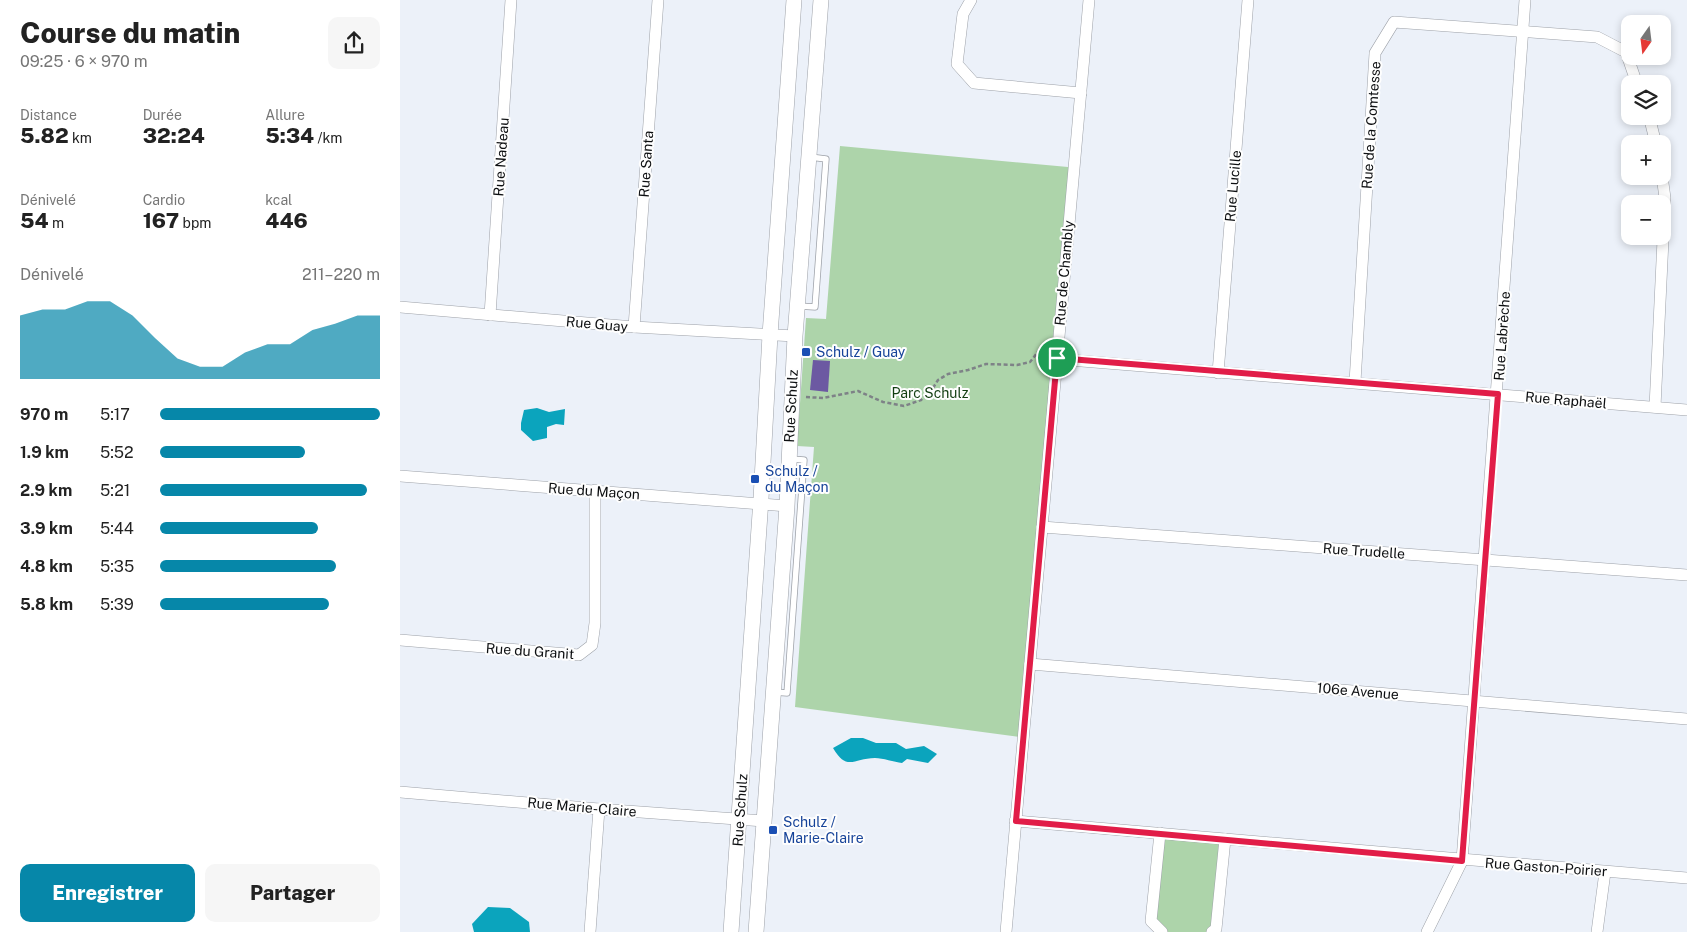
<!DOCTYPE html>
<html lang="fr">
<meta charset="utf-8">
<style>
body{margin:0;font-family:"Public Sans",sans-serif;background:#f6f6f6;color:#222;height:100vh;display:flex;flex-direction:column;font-size:19px;white-space:nowrap}
*{box-sizing:border-box;margin:0}
p{font-size:16px;color:#767676}
.icon{flex:none;width:28px;height:28px;fill:none;stroke:currentColor;stroke-width:2;stroke-linecap:round;stroke-linejoin:round}
.map{position:relative;flex:1;overflow:hidden}
.panel{display:flex;flex-direction:column;background:#fff;width:400px}
.panel>*{flex:none}
.needle{width:32px;rotate:194deg}
.tools{position:absolute;left:1221px;top:15px;display:grid;gap:10px}
.tools a{display:grid;place-items:center;width:50px;height:50px;border-radius:10px;background:#fff;box-shadow:0 2px 8px #0003;font-size:25px}
.pin{position:absolute;display:grid;place-items:center;width:42px;height:42px;color:#fff;margin:-21px;border:2px solid #fff;border-radius:50%;box-shadow:0 1px 5px #0007}
.round{display:grid;place-items:center;flex:none;width:52px;height:52px;border-radius:10px;background:#f6f6f6}
.summary{display:flex;align-items:center;justify-content:space-between;height:85px;padding:0 20px}
h1{font-size:28px;font-weight:800;line-height:38px}
.metrics{display:grid;grid-template-columns:repeat(3,1fr);gap:8px;height:85px;padding:5px 20px}
.metrics div{display:grid;align-content:center}
.metrics b{font-size:21px;font-weight:800}
.metrics small{font-size:14px;font-weight:400}
.metrics p{font-size:14px}
.chart{height:140px;padding:10px 20px}
.chart p{display:flex;justify-content:space-between}
.chart svg{width:100%;height:90px;margin-top:5px;fill:#0687a9;opacity:.7}
.primary-button{display:flex;gap:10px;margin-top:auto;padding:10px 20px}
.primary-button a{flex:1;height:58px;border-radius:10px;background:#0687a9;color:#fff;font-size:20px;font-weight:800;line-height:58px;text-align:center}
.primary-button a+a{background:#f6f6f6;color:#222}
ul{padding:0 20px;list-style:none;font-size:16px}
li{display:grid;grid-template-columns:80px 60px 1fr;align-items:center;height:38px}
li i{height:12px;border-radius:6px;background:#0687a9}
main{display:flex;flex:1;min-height:0}
.map>svg:first-child{display:block}
.green{fill:#add4aa}
.water{fill:#0ba4bd}
.building{fill:#6c59a2}
.lines{fill:none;stroke-linecap:round;stroke-linejoin:round}
.lane-casing{stroke:#9da1a8;stroke-width:7}
.street-casing{stroke:#9da1a8;stroke-width:12}
.secondary-casing{stroke:#9da1a8;stroke-width:16}
.path{stroke:#7e8287;stroke-width:2.5;stroke-dasharray:4 2.5;stroke-linecap:butt}
.lane{stroke:#fff;stroke-width:5.5}
.street{stroke:#fff;stroke-width:11}
.secondary{stroke:#fff;stroke-width:15}
.route-casing{stroke:#fff;stroke-width:10}
.route{stroke:#e11d48;stroke-width:6}
.transit-dot{fill:#1a4fb4;stroke:#fefefe;stroke-width:2}
.labels{text-anchor:middle;stroke-width:4;stroke-linejoin:round;paint-order:stroke}
.street-label{font-size:14px;fill:#0d0f11;stroke:#fefefe}
.transit-label{font-size:14px;fill:#164399;stroke:#fefefe;text-anchor:start}
.park-label{font-size:14px;fill:#123e11;stroke:#fefefe}
</style>
<main>
<section class="panel">
<div class="summary"><div><h1>Course du matin</h1><p>09:25 · 6 × 970 m</p></div><a class="round"><svg class="icon" aria-label="share" viewBox="0 0 24 24"><path d="M12 15V3M7 8l5-5 5 5M5 13v7h14v-7"/></svg></a></div>
<div class="metrics">
<div><p>Distance</p><b>5.82<small> km</small></b></div>
<div><p>Durée</p><b>32:24</b></div>
<div><p>Allure</p><b>5:34<small> /km</small></b></div>
</div>
<div class="metrics">
<div><p>Dénivelé</p><b>54<small> m</small></b></div>
<div><p>Cardio</p><b>167<small> bpm</small></b></div>
<div><p>kcal</p><b>446</b></div>
</div>
<div class="chart"><p><span>Dénivelé</span>211–220 m</p>
<svg viewBox="0 0 160 44" preserveAspectRatio="none"><path d="M0 44V13L10 10L20 10L30 6L40 6L50 13L60 24L70 34L80 38L90 38L100 31L110 27L120 27L130 20L140 17L150 13L160 13V44z"/></svg>
</div>
<ul>
<li><b>970 m</b>5:17<i style="width:100%"></i></li>
<li><b>1.9 km</b>5:52<i style="width:66%"></i></li>
<li><b>2.9 km</b>5:21<i style="width:94%"></i></li>
<li><b>3.9 km</b>5:44<i style="width:72%"></i></li>
<li><b>4.8 km</b>5:35<i style="width:80%"></i></li>
<li><b>5.8 km</b>5:39<i style="width:77%"></i></li>
</ul>
<div class="primary-button"><a>Enregistrer</a><a>Partager</a></div>
</section>
<div class="map">
<svg width="1287" height="932" viewBox="0 0 1287 932">
<rect width="100%" height="100%" fill="#ecf1f9"/>
<!-- green -->
<g class="green">
<polygon points="440,146 679,168 627,738 395,707 414,447 397,446 406,318 426,319"/>
<polygon points="760,833 825,839 812,932 762,932 751,921"/>
</g>
<!-- water -->
<g class="water">
<polygon points="137,408 149,412 165,409 164,425 156,424 147,427 147,438 133,441 121,430 121,423 124,410"/>
<path d="M451 738H463L476 743H496L506 749 524 746 537 754 528 763 507 759 502 763C494 762 483 758 475 758 454 758 447 772 433 748Z"/>
<polygon points="88,907 110,908 129,922 130,932 74,932 72,924"/>
</g>
<!-- building -->
<polygon class="building" points="413,360 430,361 428,392 410,390"/>
<g class="lines">
<defs>
<g id="lane">
<polyline points="399,306 415,307 426,159 410,157"/>
<polyline points="373,692 387,693 404,460 391,459"/>
</g>
<g id="street">
<polyline points="571,0 563,14 557,64 574,83 681,93"/>
<polyline points="1249,116 1256,144"/>
<polyline points="0,307 234,327 395,336"/>
<polyline points="90,315 111,0"/>
<polyline points="234,327 258,0"/>
<polyline points="657,359 1287,410"/>
<polyline points="818,373 848,0"/>
<polyline points="955,382 975,53 994,22 1197,37 1226,52 1237,84"/>
<polyline points="1255,407 1265,198 1262,176"/>
<polyline points="0,476 387,506"/>
<polyline points="642,527 1287,575"/>
<polyline points="0,640 179,655 192,645 195,623 195,490"/>
<polyline points="630,664 1287,719"/>
<polyline points="0,792 199,809 364,821"/>
<path d="M615 821C839 839 1063 861 1287 878"/>
<polyline points="760,833 751,921 762,932"/>
<polyline points="190,932 199,809"/>
<polyline points="606,932 689,0"/>
<polyline points="812,932 816,929 825,839"/>
<polyline points="1027,932 1062,861 1125,0"/>
<polyline points="1197,932 1205,872"/>
</g>
<g id="secondary">
<polyline points="331,932 361,499 370,335 394,0"/>
<polyline points="356,932 387,506 395,336 421,0"/>
</g>
</defs>
<!-- lane casing -->
<use href="#lane" class="lane-casing"/>
<!-- street casing -->
<use href="#street" class="street-casing"/>
<!-- secondary casing -->
<use href="#secondary" class="secondary-casing"/>
<!-- path -->
<polyline class="path" points="406,397 423,398 458,391 483,402 504,406 521,400 533,388 538,380 548,374 568,370 586,364 617,365 630,362 641,348 646,347"/>
<!-- lane -->
<use href="#lane" class="lane"/>
<!-- street -->
<use href="#street" class="street"/>
<!-- secondary -->
<use href="#secondary" class="secondary"/>
</g>
<g class="lines">
<defs>
<polygon id="route" points="657,358 1098,394 1062,861 616,821"/>
</defs>
<!-- route casing -->
<use href="#route" class="route-casing"/>
<!-- route -->
<use href="#route" class="route"/>
</g>
<!-- markers -->
<g class="transit-dot">
<rect x="401" y="347" width="10" height="10" rx="2.5"/>
<rect x="350" y="474" width="10" height="10" rx="2.5"/>
<rect x="368" y="825" width="10" height="10" rx="2.5"/>
</g>
<g class="labels">
<!-- street labels -->
<g class="street-label">
<text transform="translate(971 125) rotate(-86)" y="5">Rue de la Comtesse</text>
<text transform="translate(101 157) rotate(-86)" y="5">Rue Nadeau</text>
<text transform="translate(246 164) rotate(-86)" y="5">Rue Santa</text>
<text transform="translate(833 186) rotate(-85)" y="5">Rue Lucille</text>
<text transform="translate(664 273) rotate(-85)" y="5">Rue de Chambly</text>
<text transform="translate(197 324) rotate(5)" y="5">Rue Guay</text>
<text transform="translate(1102 336) rotate(-86)" y="5">Rue Labrèche</text>
<text transform="translate(1166 400) rotate(5)" y="5">Rue Raphaël</text>
<text transform="translate(391 406) rotate(-87)" y="5">Rue Schulz</text>
<text transform="translate(194 491) rotate(4)" y="5">Rue du Maçon</text>
<text transform="translate(964 551) rotate(4)" y="5">Rue Trudelle</text>
<text transform="translate(130 651) rotate(4)" y="5">Rue du Granit</text>
<text transform="translate(958 691) rotate(5)" y="5">106e Avenue</text>
<text transform="translate(182 807) rotate(5)" y="5">Rue Marie-Claire</text>
<text transform="translate(340 810) rotate(-86)" y="5">Rue Schulz</text>
<text transform="translate(1146 867) rotate(4)" y="5">Rue Gaston-Poirier</text>
</g>
<!-- transit labels -->
<g class="transit-label">
<text x="416" y="357">Schulz / Guay</text>
<text x="365" y="476">Schulz /<tspan x="365" dy="16">du Maçon</tspan></text>
<text x="383" y="827">Schulz /<tspan x="383" dy="16">Marie-Claire</tspan></text>
</g>
<!-- park labels -->
<g class="park-label">
<text x="530" y="398">Parc Schulz</text>
</g>
</g>
</svg>
<div class="tools">
<a><svg class="needle" viewBox="-14 -14 28 28"><path d="M0-13l5 13h-10z" fill="#e53935"/><path d="M0 13l5-13h-10z" fill="#767676"/></svg></a>
<a><svg class="icon" aria-label="layers" viewBox="0 0 24 24"><path d="M12 4l9 5-9 5-9-5zM3 14l9 5 9-5"/></svg></a>
<a>+</a>
<a>−</a>
</div>
<div class="pin" style="left:657px;top:358px;background:#1e9e55"><svg class="icon" aria-label="arrive" viewBox="0 0 24 24"><path d="M6 21V4h12l-3 4 3 4H6"/></svg></div>
</div>
</main>
